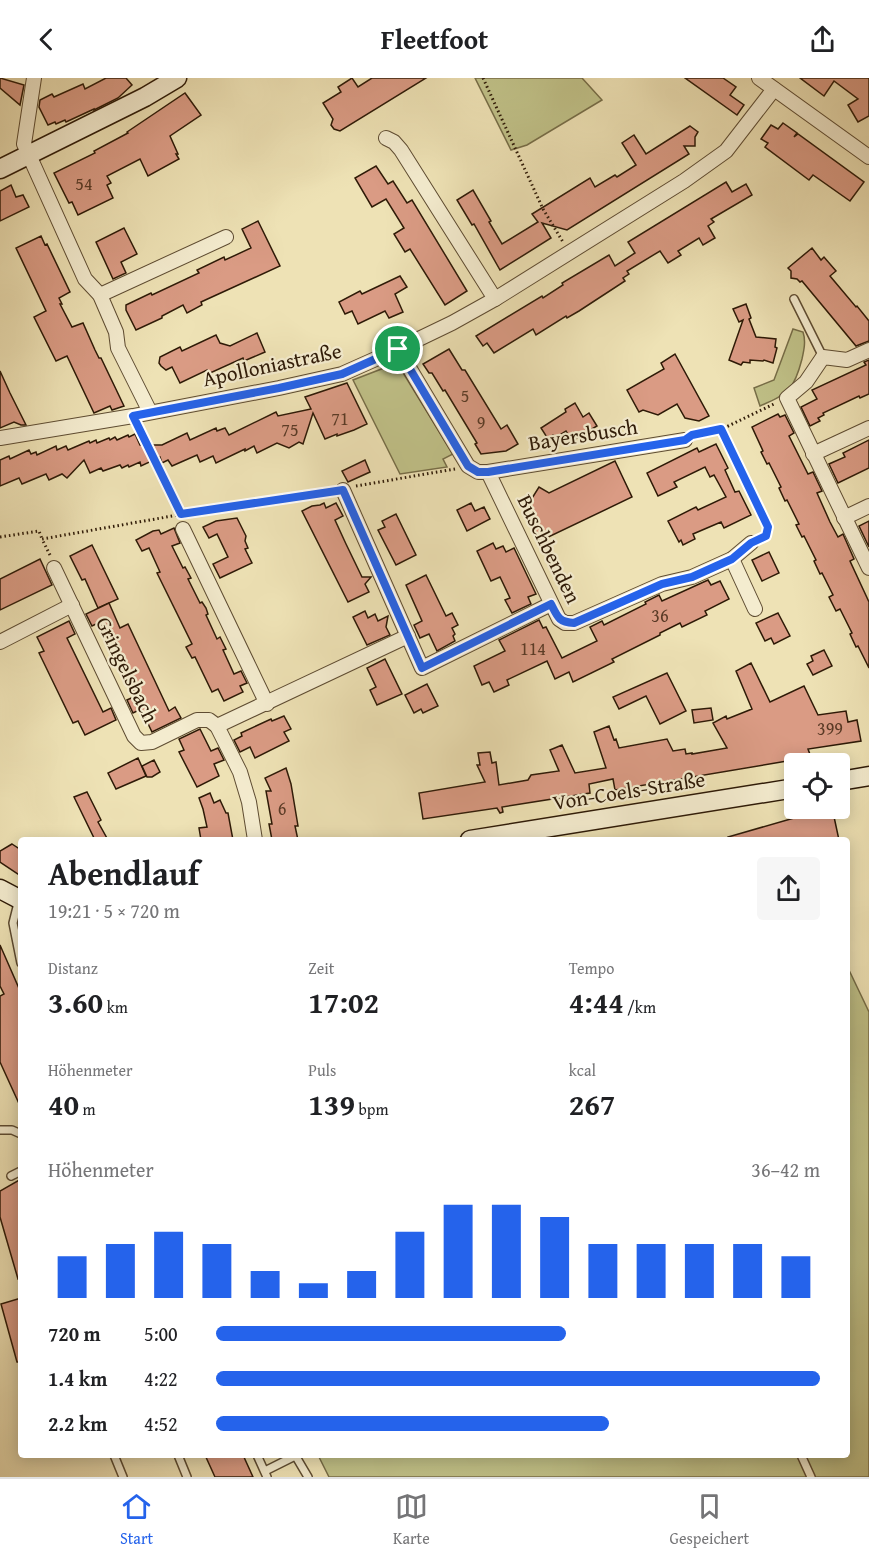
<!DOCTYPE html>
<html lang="de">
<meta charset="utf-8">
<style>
body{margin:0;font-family:"Gentium Book Plus",serif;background:#f6f6f6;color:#202124;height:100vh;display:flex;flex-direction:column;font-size:22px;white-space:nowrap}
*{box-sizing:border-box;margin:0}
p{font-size:20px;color:#757577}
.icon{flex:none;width:33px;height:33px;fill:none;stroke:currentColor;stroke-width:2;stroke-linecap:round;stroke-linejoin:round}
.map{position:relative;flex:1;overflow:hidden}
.side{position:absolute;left:18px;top:759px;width:832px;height:621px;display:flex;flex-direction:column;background:#fff;border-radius:6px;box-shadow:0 3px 15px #0003}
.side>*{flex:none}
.tools{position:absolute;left:784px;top:675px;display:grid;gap:12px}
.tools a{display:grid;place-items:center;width:66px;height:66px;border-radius:6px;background:#fff;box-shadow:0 3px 15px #0003;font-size:30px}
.pin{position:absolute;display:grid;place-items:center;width:51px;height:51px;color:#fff;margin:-26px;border:3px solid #fff;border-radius:50%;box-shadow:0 2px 6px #0007}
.round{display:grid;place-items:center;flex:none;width:63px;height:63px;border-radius:6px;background:#f6f6f6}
.headline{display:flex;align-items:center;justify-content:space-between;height:102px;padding:0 30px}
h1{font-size:33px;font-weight:700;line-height:45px}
.stats{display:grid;grid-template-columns:repeat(3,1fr);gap:9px;height:102px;padding:6px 30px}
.stats div{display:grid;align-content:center}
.stats b{font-size:30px;font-weight:700}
.stats small{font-size:16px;font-weight:400}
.stats p{font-size:16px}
.chart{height:168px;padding:12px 30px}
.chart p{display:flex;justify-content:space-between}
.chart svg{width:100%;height:108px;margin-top:6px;stroke:#2563eb;stroke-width:6}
ul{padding:0 30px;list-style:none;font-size:20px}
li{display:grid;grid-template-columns:96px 72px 1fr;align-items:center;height:45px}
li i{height:15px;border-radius:8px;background:#2563eb}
header{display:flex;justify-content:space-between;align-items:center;height:78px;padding:0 30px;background:#fff;font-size:27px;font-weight:700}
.dock{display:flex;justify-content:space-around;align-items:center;height:84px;border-top:2px solid #e0e0e0;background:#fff;font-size:16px;color:#757577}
.dock a{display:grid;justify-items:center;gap:3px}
.dock .current{color:#2563eb}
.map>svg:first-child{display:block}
.green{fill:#c0c188;stroke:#776e48;stroke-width:1.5}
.building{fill:#da9b84;stroke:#2e1a07;stroke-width:1.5}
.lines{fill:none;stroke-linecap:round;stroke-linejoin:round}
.lane-casing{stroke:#5e4c32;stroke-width:10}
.street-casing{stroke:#5e4c32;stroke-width:16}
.secondary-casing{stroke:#2e1a07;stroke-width:21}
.path{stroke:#2e1a07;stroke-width:3;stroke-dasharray:1.5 3;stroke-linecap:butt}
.lane{stroke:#f4eccf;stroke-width:7}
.street{stroke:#f4eccf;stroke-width:14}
.secondary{stroke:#f4eccf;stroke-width:18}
.route-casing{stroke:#fff;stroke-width:12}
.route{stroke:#2563eb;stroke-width:8}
.labels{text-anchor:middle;stroke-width:4.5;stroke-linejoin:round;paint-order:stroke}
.number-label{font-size:18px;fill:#593a26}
.street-label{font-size:21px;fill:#2e1a07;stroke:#f4eccf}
</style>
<header><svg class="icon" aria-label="back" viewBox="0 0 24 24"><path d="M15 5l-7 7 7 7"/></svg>Fleetfoot<svg class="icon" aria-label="share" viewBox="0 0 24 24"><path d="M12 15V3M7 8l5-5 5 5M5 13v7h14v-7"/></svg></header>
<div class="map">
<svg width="869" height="1399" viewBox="0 0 869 1399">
<rect width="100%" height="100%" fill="#eee2b5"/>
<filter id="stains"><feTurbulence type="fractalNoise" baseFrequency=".00333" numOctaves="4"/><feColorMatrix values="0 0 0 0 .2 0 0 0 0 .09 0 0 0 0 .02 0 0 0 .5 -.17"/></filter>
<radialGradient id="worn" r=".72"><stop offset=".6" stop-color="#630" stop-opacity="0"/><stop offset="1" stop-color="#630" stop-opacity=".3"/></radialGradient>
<!-- green -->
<g class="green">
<polygon points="475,0 582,0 602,22 527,67 511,72"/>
<path d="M793 251 803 254C806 263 804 272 802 281 794 312 789 315 760 328L754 310 774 302Z"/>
<polygon points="397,285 453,376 443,381 447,389 400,396 353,302"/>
<polygon points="848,890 869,934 869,1399 329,1399 318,1377 848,1377"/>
</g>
<!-- building -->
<g class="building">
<polygon points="0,0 24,7 20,27 0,10"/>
<polygon points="106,0 126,0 132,7 118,20 94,32 94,31 66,44 65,42 56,46 55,44 48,47 39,29 40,22 52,16 54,19 83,6 85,11"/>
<polygon points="352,0 358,9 372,0 426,0 340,53 334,51 331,47 333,41 323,25 341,14 338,9"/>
<polygon points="685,0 723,0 736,9 730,17 744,27 737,37"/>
<polygon points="800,0 869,0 869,38 858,44 848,27 858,21 834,3 824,18"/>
<polygon points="185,15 201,37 170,58 178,76 176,76 179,81 148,98 140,81 107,98 111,105 107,107 113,120 78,137 72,124 69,125 54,95 95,75 94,73 128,55 127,54"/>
<polygon points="783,45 797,55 794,59 798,56 864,104 850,123 813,97 809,102 765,69 768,65 761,61 771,47 778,51"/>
<polygon points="690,48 698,54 695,59 695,68 684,68 689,76 567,152 542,145 551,160 500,192 474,146 472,147 457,122 473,112 491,143 489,144 502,166 538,144 532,136 590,100 595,109 615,97 617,99 636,87 622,65 634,57 646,76"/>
<polygon points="376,88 388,106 393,103 407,125 412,122 467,213 445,227 410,171 405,174 394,156 404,150 386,121 372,129 355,100"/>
<polygon points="726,104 732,114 746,106 752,117 711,141 714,144 708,148 715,160 703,167 699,160 678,173 681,177 668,185 660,173 627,193 629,196 623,200 625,203 579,233 567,240 566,238 536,257 533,251 494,275 487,265 483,268 476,258 542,218 543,220 563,207 562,205 609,177 615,188 635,175 628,164"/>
<polygon points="11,107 16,119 23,117 29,129 0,143 0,113"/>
<polygon points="258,143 280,188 201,224 202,227 187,235 183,227 162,238 162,240 136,252 126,232 126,227 151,215 152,217 199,195 197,192 224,179 225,182 251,170 242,151"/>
<polygon points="124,150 137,176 121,184 126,195 113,201 96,164"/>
<polygon points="41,158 45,167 47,166 70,214 59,220 62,226 60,226 72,249 83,245 95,272 99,280 101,280 124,328 112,332 110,328 94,335 67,278 56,283 34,239 46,233 16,170"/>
<polygon points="812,170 821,182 824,179 836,193 830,198 856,229 857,228 869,243 869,263 856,268 802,203 800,204 797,201 791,200 791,193 788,190"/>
<polygon points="400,198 407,209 395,216 403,234 389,240 385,233 358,246 352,233 345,236 339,224 360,213 362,216"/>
<polygon points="746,226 751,240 749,241 756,259 776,261 775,269 777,270 773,285 764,282 763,283 750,282 750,285 743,284 741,287 729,282 743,242 739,244 733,231"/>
<polygon points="257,255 265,274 244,283 243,280 208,296 207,292 180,305 172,289 166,292 161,288 159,285 160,279 180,269 182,273 216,257 220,265 230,268"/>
<polygon points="449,271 462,292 465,292 501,351 507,347 518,366 506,373 481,376 475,366 477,365 445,312 443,313 432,295 429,295 423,286"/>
<polygon points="675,276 709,338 699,343 685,340 677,326 658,337 643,332 639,334 627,312 664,291 661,285"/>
<polygon points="869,282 869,316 860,320 859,318 823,335 824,337 818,340 820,343 810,348 801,329 817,321 812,312 866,287 864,284"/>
<polygon points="0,293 10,315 26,347 21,347 14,344 0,350"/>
<polygon points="347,305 367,346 354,352 337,358 337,356 325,361 313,335 303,366 299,364 289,370 277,365 257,375 254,368 245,373 245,371 216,385 213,378 200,384 197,377 172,388 168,382 162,385 160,379 141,388 140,384 129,389 128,387 122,390 120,387 103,393 101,390 90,395 84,382 67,400 62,396 49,402 46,396 22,406 19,400 0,408 0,382 9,378 10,381 29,372 31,376 36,374 37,377 56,368 57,372 66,368 68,372 89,363 90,365 96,362 97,365 109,360 110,362 115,359 117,362 128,357 129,359 135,356 140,367 162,367 187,355 190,362 216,350 217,353 225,350 229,357 276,334 278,338 311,331 305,319"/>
<polygon points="575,325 583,339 589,335 597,348 572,363 566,353 555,360 553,357 548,361 541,350 566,334 565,331"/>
<polygon points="778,336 780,339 785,337 794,355 789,358 808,396 813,394 822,413 817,415 830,444 838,459 843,456 854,481 850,483 869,524 869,590 858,568 856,569 850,556 852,555 840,531 836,533 829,519 833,517 822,495 820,496 814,483 816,482 804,458 802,459 796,447 799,446 787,422 785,423 779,410 781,409 769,385 767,386 761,374 763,373 752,349"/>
<polygon points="869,362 869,390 838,405 829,386 845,379 843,375"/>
<polygon points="716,366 728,390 725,392 735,414 739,413 751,437 724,450 721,444 693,456 695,461 683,467 681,462 679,464 668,443 696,429 698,432 726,419 714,397 710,399 705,389 674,404 677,409 658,418 647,395 697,370 699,374"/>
<polygon points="365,382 370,394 348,404 342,393"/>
<polygon points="615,383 632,419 540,463 523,427 529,425 539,409 549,415"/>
<polygon points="324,425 326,430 336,425 343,438 335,442 346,466 362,499 371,499 365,506 369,514 348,524 302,433 312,428 320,427"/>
<polygon points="471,425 475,433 484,429 490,441 467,453 457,432"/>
<polygon points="396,436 416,477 396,487 378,452 385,449 382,443"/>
<polygon points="237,440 246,458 245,463 248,470 245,471 252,485 220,500 213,486 228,479 217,456 209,460 203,449 216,443"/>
<polygon points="869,443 869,469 859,448"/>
<polygon points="174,450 180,465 172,468 183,490 185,489 191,500 188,501 200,525 202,524 206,530 208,536 206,537 217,561 220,559 226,571 223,572 234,596 241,593 247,605 240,608 243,614 224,623 218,611 212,614 195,579 192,580 186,569 192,566 157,495 160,494 149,470 142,473 136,462 153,453 159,452 161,456"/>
<polygon points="493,465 496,471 503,468 506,474 514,470 536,516 528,519 531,526 512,535 505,522 510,520 500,499 491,503 477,473"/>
<polygon points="92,467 118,521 98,530 85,501 82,502 70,478"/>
<polygon points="769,474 779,495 762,503 752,482"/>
<polygon points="40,481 52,507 0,532 0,501"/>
<polygon points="426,497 446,538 452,535 458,547 452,550 455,556 453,558 455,563 437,573 429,556 420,560 414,547 422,543 406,507"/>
<polygon points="708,502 711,507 720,503 729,521 705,533 707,537 682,549 680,545 660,555 660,557 612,581 614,584 573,604 569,594 555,601 547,583 507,602 509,607 494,614 489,604 482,607 474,588 505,573 499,562 539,542 543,550 546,549 562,580 597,563 590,549 602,543 604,547 646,526 645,524 659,517 662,523"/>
<polygon points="109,525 120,550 128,546 169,633 175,629 181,640 152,654 141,631 133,635 127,622 136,618 100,544 92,548 86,536"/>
<polygon points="365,533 368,540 375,536 378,543 388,538 386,549 390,557 367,567 353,539"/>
<polygon points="778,535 790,558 774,566 771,560 765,563 756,545"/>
<polygon points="69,543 75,556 67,560 103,634 111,630 116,642 85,657 78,643 73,645 39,575 44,573 37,559"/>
<polygon points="824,572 832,588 813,597 807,586 813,583 811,578"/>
<polygon points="385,581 402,616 377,627 370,612 376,609 367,590"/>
<polygon points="751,585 770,624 804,608 818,637 846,633 848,644 857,642 861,663 808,671 811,679 615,712 613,701 589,706 590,715 502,729 503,734 500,735 497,730 423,741 419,715 485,704 477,687 480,687 478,675 490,674 492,685 496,684 499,707 528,702 531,697 559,693 550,672 562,667 575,695 606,690 594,654 609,648 614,662 616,661 619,670 667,661 673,673 685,671 686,676 692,675 692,676 727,670 713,645 726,638 727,641 752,631 736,593"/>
<polygon points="667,595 686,633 660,646 646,618 619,631 613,619"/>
<polygon points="427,606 438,628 423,635 421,631 414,635 405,617"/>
<polygon points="711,630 713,642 694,645 692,632"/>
<polygon points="284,638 291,651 284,654 289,663 255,680 250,669 240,674 234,662 242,658 241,655 271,641 272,643"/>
<polygon points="200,651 211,673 218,670 224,682 214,686 219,698 197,709 179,674 184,672 179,661"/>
<polygon points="138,680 146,698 116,711 108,695"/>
<polygon points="154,682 160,694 152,699 147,699 142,688"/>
<polygon points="286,690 291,706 298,748 295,748 298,762 272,762 269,746 272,746 266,713 271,713 265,700"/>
<polygon points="87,714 101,742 98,744 108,762 95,762 74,719"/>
<polygon points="210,715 214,725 220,722 226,735 228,735 233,762 201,762 199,750 207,749 203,731 199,720"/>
<polygon points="833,734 839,762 729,762 728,759 794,740 810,736 810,738"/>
<polygon points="12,766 21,772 21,798 0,784 0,773"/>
<polygon points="0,867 21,915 21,1030 0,984 0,918 4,916 0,908"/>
<polygon points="21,1101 21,1200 18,1201 0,1139 0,1113"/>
<polygon points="21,1220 21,1284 17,1284 1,1226"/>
<polygon points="205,1377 243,1377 253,1399 215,1399"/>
</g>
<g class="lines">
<defs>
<g id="lane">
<polyline points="794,221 823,279"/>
<polyline points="19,821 13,845 21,885"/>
<polyline points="0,1052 12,1052 21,1056"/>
<polyline points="11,1098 21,1093"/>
<polyline points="114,1377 123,1399"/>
<polyline points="178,1377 187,1399"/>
<polyline points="257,1377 267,1399"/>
<polyline points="295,1377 308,1399"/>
<polyline points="801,1377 811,1399"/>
<polyline points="265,1393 295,1378"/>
</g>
<g id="street">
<polyline points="34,0 24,66 85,201 100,217 116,254 118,270 150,334"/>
<polyline points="759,0 869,79"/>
<polyline points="386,60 394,64 401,72 495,221"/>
<polyline points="100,217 226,159"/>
<polyline points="398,271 468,388 478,394 488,394 559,541 565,545 574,545 662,506 692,499 732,481 751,465"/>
<polyline points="869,272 847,282 823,279 806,304 787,320 869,490"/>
<polyline points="0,360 133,338 279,310 342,296 398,271 452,245 495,221 684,103 726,73 774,11"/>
<polyline points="813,376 869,350"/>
<polyline points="488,394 685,362"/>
<polyline points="343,412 422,590 551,526"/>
<polyline points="844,440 869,428"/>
<polyline points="183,451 267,626"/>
<polyline points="732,481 755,531"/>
<polyline points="54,490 134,658 141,665 152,664 197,642 209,642 217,648"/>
<polyline points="0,564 72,527"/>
<polyline points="255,762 249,724 240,694 217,648 408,558"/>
</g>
<g id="secondary">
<polyline points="0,91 145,19 177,0"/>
<polyline points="840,703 869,698"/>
<polyline points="470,762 795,710"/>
<polyline points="0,811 21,822"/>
</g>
</defs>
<!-- lane casing -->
<use href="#lane" class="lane-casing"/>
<!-- street casing -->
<use href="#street" class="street-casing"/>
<!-- secondary casing -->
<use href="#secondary" class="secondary-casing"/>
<!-- path -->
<g class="path">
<polyline points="483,0 543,131 563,164"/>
<polyline points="139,350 182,438"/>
<polyline points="721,351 768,449 766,458 763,459"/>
<polyline points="697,356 726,349 774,326"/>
<polyline points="356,408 455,391"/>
<polyline points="184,436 329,414"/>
<polyline points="0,459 39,453 42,461"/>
<polyline points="50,477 42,461 178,437"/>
</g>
<!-- lane -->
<use href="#lane" class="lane"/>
<!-- street -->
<use href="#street" class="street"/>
<!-- secondary -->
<use href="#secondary" class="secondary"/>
</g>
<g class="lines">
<defs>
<path id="route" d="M398 271 468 388 478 394H488L685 362 692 357 721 351 768 449 766 458 751 465 732 481 692 499 662 506 574 545C559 544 558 540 551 526L422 590 343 412 181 436 133 338 279 310 342 296Z"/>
</defs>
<!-- route casing -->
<use href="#route" class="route-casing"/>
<!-- route -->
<use href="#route" class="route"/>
</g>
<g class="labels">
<!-- number labels -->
<g class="number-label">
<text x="84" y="112">54</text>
<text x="465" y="324">5</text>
<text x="340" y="347">71</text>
<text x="481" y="351">9</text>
<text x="290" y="358">75</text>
<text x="660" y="544">36</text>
<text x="533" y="577">114</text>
<text x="830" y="657">399</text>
<text x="282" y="737">6</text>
</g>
<!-- street labels -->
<g class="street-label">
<text transform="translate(272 287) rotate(-12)" y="7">Apolloniastraße</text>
<text transform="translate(583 357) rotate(-9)" y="7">Bayersbusch</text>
<text transform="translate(549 471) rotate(64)" y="7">Buschbenden</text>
<text transform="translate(127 592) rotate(64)" y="7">Gringelsbach</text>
<text transform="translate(629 713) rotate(-9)" y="7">Von-Coels-Straße</text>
</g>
</g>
<rect width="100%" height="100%" filter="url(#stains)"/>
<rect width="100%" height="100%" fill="url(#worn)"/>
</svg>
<div class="tools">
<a><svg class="icon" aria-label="locate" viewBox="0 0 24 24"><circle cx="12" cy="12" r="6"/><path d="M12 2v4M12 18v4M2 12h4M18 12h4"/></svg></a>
</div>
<div class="pin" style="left:398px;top:271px;background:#1e9e55"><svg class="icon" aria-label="arrive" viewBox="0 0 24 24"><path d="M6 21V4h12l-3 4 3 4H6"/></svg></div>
<section class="side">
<div class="headline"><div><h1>Abendlauf</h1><p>19:21 · 5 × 720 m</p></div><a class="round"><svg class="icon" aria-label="share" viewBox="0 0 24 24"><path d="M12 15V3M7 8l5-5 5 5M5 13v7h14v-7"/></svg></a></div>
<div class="stats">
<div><p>Distanz</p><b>3.60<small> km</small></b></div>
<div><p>Zeit</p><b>17:02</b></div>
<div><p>Tempo</p><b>4:44<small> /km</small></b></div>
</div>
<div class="stats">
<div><p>Höhenmeter</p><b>40<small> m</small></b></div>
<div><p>Puls</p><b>139<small> bpm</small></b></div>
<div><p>kcal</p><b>267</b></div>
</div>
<div class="chart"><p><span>Höhenmeter</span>36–42 m</p>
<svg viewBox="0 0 160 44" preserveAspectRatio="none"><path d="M5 44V27M15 44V22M25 44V17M35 44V22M45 44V33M55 44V38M65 44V33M75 44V17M85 44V6M95 44V6M105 44V11M115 44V22M125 44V22M135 44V22M145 44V22M155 44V27"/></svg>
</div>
<ul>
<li><b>720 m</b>5:00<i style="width:58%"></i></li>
<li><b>1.4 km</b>4:22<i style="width:100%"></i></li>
<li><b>2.2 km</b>4:52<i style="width:65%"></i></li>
</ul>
</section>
</div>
<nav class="dock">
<a class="current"><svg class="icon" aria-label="home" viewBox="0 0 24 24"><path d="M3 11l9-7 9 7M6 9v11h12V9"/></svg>Start</a>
<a><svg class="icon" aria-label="map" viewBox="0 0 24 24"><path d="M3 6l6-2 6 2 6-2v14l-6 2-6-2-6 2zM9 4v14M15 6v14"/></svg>Karte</a>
<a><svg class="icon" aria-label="saved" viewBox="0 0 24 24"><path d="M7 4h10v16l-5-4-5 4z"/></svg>Gespeichert</a>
</nav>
